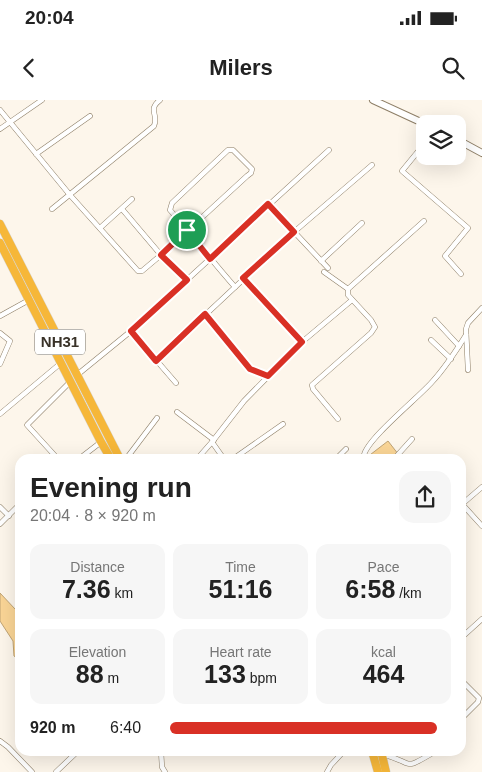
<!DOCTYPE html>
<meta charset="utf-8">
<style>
body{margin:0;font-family:Arial,sans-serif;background:#f6f6f6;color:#222;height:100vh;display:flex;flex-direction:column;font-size:19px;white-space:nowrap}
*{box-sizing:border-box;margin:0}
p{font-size:16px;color:#767676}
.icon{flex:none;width:28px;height:28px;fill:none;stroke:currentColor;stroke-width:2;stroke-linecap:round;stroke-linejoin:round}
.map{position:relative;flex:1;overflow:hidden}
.sheet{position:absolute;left:15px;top:354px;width:451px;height:302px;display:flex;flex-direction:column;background:#fff;border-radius:15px;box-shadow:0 5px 20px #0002}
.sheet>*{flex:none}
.tools{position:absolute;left:416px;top:15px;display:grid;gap:10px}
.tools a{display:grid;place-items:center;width:50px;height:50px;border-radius:10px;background:#fff;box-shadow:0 5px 20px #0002;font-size:25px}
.pin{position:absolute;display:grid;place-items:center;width:42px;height:42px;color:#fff;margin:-21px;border:2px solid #fff;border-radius:50%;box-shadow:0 1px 5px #0007}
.round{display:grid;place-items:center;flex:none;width:52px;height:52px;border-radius:15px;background:#f6f6f6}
.overview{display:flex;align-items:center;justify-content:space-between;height:85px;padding:0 15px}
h1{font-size:28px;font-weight:800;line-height:38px}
.figures{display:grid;grid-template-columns:repeat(3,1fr);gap:8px;height:85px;padding:5px 15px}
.figures div{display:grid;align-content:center;border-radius:12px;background:#f6f6f6;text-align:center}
.figures b{font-size:25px;font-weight:800}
.figures small{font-size:14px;font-weight:400}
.figures p{font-size:14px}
ul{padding:0 15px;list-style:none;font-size:16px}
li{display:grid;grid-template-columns:80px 60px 1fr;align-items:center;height:38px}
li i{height:12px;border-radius:6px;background:#d93025}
.status{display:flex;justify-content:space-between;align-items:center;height:35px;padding:0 25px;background:#fff;direction:ltr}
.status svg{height:14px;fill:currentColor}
header{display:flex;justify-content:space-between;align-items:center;height:65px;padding:0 15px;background:#fff;font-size:22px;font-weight:800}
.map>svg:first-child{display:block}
.water{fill:#fad596;stroke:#c0a475}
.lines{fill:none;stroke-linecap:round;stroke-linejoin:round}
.street-casing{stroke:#8e7f67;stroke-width:5.5}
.secondary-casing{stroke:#8e7f67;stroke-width:8}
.highway-casing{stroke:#d7d6d4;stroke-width:9}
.street{stroke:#fff;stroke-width:4.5}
.secondary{stroke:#fff;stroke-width:6}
.highway{stroke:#f6b739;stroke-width:8}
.route-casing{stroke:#fff;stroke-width:10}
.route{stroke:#d93025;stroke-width:6}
.labels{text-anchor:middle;stroke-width:5;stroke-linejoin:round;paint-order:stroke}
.shield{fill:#fff;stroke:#747068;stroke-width:1}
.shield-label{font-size:15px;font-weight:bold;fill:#393228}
</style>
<div class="status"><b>20:04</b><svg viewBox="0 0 49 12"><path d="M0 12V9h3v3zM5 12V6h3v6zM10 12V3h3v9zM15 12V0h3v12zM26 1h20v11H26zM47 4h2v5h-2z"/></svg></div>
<header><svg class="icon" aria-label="back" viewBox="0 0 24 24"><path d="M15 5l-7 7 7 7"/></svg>Milers<svg class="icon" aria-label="search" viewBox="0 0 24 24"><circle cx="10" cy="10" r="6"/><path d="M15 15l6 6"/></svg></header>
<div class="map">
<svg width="482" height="672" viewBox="0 0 482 672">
<rect width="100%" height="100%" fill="#fdf6eb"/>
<!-- water -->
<g class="water">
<polygon points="388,341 402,359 366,359 366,358"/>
<polygon points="0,493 15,509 20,509 20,560 14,556 13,541 0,521"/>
</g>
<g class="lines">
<defs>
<g id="street">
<path d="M0 10 70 95 138 171H142L161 155 247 76 251 73 252 69 233 50H228L172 103 170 110C192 135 212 161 235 187"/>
<polyline points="0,29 42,0"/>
<polyline points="425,43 402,71 468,128 445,156 461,174"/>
<polyline points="36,54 90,16"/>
<polyline points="268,104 328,168"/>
<path d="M52 109 154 26C159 14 147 10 160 0"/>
<polyline points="122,109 161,155 187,180"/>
<polyline points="100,128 132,99"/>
<polyline points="321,161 362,123"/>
<polyline points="324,172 348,189"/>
<polyline points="205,214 250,269 269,276"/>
<polyline points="0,216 29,200"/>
<polyline points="435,220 459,246"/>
<polyline points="131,231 176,283"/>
<polyline points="0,233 10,241 0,264"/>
<polyline points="431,240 451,259"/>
<polyline points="302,242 352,200"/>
<polyline points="156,261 294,132 372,65"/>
<polyline points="468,270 466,229 468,223 482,208"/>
<polyline points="77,275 131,231 329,50"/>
<polyline points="177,312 214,340"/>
<polyline points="0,314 61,263"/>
<polyline points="338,319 313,289 312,285 371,233 375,227 371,220 348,195 348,189 424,121"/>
<polyline points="212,342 224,359"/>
<polyline points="58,359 27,325 71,281"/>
<polyline points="79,359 101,342"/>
<polyline points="126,359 157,318"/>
<polyline points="197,359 212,342 244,301 302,242 243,178"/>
<polyline points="233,359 283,324"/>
<polyline points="336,359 346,349"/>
<path d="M366 359 364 355C368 338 418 298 432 282 445 268 456 251 466 235"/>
<polyline points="394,359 412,339"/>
<polyline points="462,404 482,426"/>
<polyline points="461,405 482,387"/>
<polyline points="0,407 9,416"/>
<polyline points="0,424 20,404"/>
<polyline points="461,538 482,519"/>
<polyline points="461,580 479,598 478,602 461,619"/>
<polyline points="0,641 8,647 32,672"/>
<polyline points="161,651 162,667 165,672"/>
<path d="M382 654C416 663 401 672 436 651"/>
<polyline points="56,672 78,651"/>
<polyline points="327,672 331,665 344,651"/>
</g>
<g id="secondary">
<polyline points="373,0 425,24"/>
<polyline points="458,40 482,53"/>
</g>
<g id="highway">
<polyline points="0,124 120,359"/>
<polyline points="0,143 101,342 111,359"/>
<polyline points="372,651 378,672"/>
<polyline points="381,651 386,672"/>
</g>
</defs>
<!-- street casing -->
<use href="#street" class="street-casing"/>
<!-- secondary casing -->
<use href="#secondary" class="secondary-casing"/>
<!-- highway casing -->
<use href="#highway" class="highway-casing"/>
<!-- street -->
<use href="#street" class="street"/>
<!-- secondary -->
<use href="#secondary" class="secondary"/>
<!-- highway -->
<use href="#highway" class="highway"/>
</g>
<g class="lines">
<defs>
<polygon id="route" points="268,104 294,132 243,178 302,242 268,276 250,269 205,214 156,261 131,231 187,180 161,155 187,130 210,159"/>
</defs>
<!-- route casing -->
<use href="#route" class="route-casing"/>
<!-- route -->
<use href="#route" class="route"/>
</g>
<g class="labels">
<!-- shield labels -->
<rect class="shield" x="35" y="229.5" width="50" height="25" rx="4"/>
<g class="shield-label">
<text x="60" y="247">NH31</text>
</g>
</g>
</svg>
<div class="tools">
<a><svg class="icon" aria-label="layers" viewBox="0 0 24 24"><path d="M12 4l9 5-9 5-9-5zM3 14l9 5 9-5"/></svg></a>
</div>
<div class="pin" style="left:187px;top:130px;background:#1e9e55"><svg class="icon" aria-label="arrive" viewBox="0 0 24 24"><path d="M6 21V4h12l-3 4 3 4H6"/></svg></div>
<section class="sheet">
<div class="overview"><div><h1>Evening run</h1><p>20:04 · 8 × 920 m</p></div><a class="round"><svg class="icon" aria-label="share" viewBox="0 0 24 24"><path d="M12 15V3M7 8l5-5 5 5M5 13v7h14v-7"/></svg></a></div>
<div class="figures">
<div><p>Distance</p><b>7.36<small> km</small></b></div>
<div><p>Time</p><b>51:16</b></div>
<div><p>Pace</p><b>6:58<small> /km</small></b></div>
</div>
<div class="figures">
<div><p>Elevation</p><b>88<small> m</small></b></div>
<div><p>Heart rate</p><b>133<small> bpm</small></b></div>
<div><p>kcal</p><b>464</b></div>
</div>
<ul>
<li><b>920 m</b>6:40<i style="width:95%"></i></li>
</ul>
</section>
</div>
